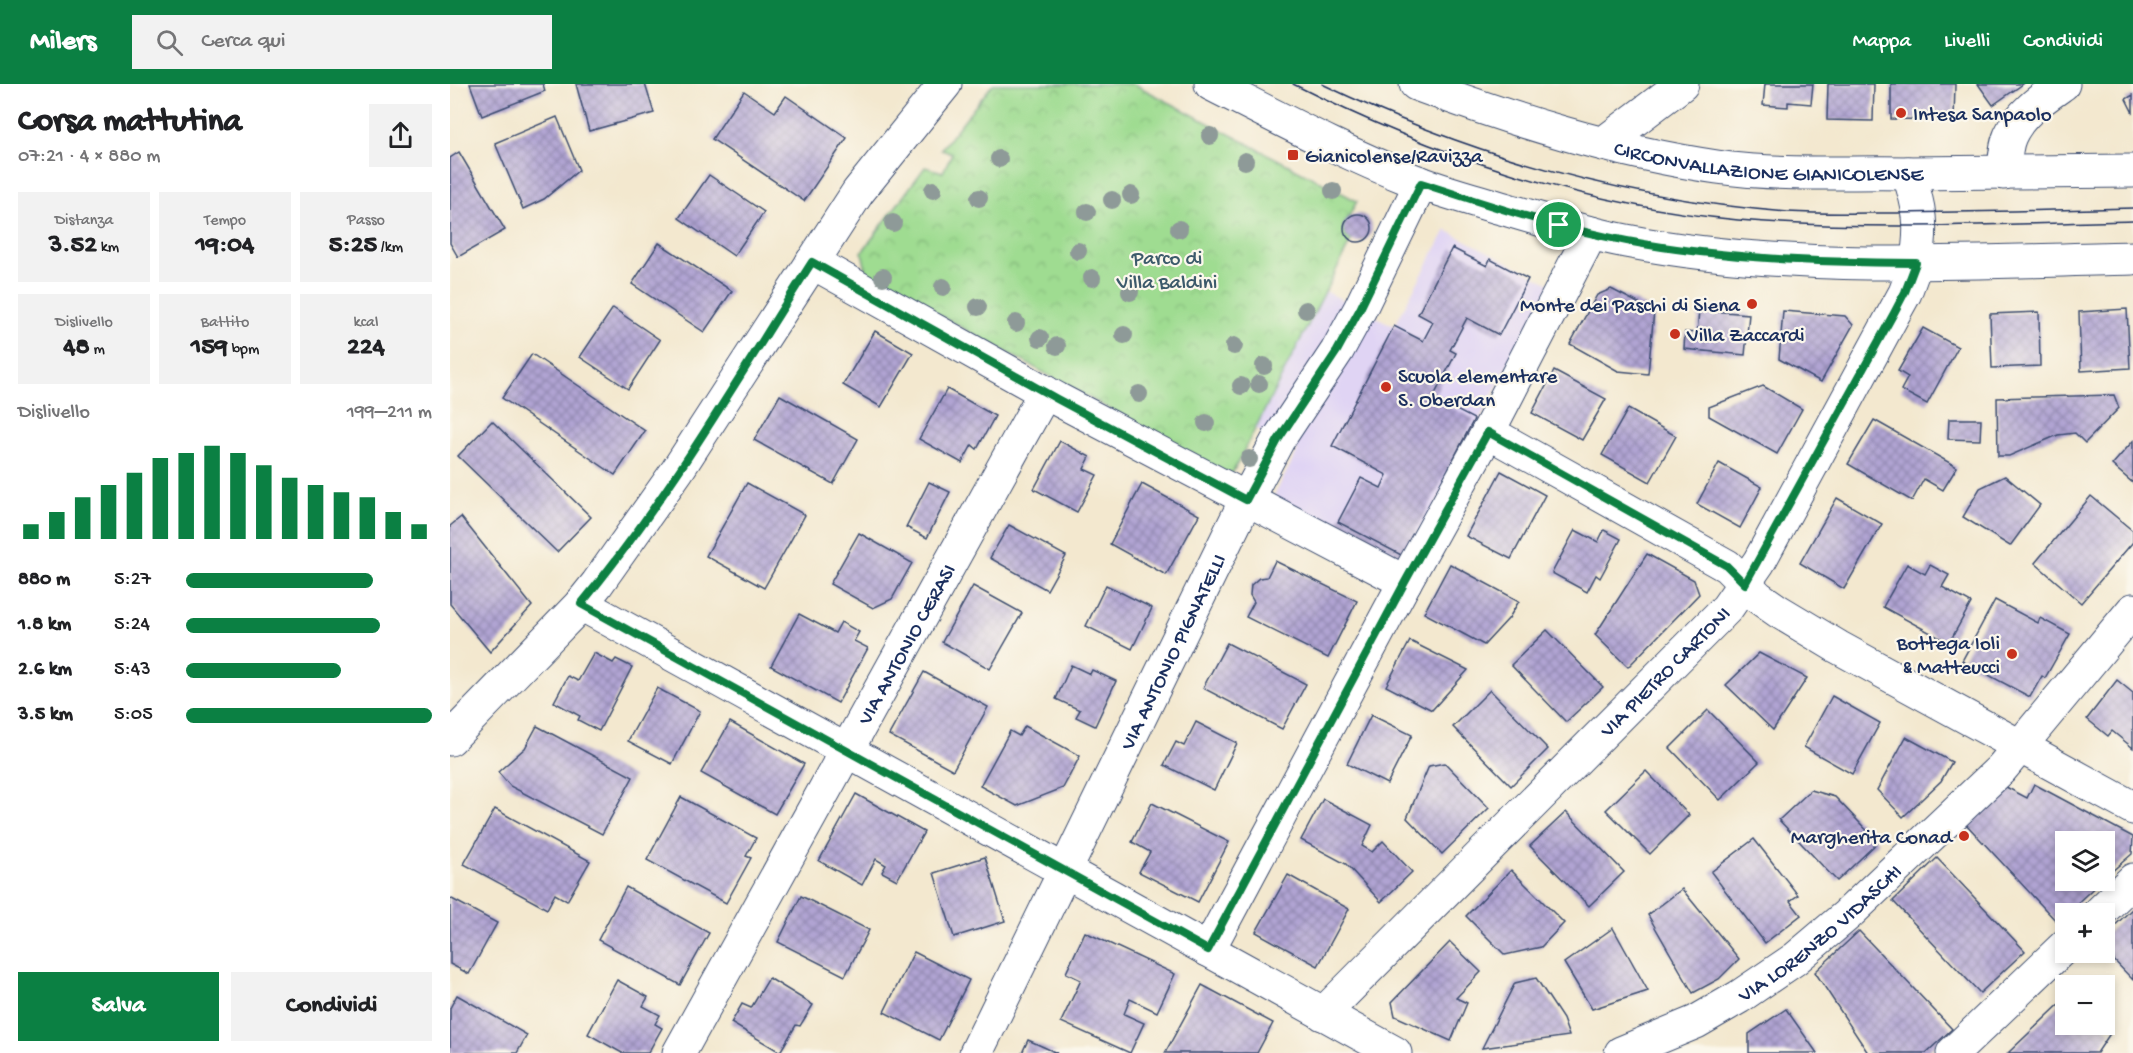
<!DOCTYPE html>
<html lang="it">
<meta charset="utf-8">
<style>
body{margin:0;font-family:"Gochi Hand",sans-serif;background:#f2f2f2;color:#202124;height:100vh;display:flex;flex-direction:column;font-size:22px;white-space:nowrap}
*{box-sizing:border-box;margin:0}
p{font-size:20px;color:#757577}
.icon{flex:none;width:33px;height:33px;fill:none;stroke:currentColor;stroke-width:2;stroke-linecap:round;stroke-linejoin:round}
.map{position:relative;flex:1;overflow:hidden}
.sheet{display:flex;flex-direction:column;background:#fff;width:450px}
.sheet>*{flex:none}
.fabs{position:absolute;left:1605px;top:747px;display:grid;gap:12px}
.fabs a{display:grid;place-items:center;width:60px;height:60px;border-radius:0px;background:#fff;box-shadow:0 3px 9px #0003;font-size:30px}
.pin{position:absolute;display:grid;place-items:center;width:51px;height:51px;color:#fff;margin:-26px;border:3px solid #fff;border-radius:50%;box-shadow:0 2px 6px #0007}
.round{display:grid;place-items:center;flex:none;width:63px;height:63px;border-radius:0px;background:#f2f2f2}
.head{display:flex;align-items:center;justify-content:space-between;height:102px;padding:0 18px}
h1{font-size:33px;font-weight:700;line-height:45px}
.metrics{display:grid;grid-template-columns:repeat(3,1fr);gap:9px;height:102px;padding:6px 18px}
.metrics div{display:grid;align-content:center;border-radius:0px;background:#f2f2f2;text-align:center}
.metrics b{font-size:26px;font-weight:700}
.metrics small{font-size:16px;font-weight:400}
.metrics p{font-size:16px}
.chart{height:168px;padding:12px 18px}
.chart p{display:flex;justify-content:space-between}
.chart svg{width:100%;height:108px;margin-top:6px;stroke:#0b8043;stroke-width:6}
.primary-button{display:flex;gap:12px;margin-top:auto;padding:12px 18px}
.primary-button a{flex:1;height:69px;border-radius:0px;background:#0b8043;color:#fff;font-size:24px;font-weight:700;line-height:69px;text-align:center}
.primary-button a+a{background:#f2f2f2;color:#202124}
ul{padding:0 18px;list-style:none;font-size:20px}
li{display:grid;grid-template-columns:96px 72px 1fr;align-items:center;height:45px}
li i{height:15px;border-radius:8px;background:#0b8043}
header{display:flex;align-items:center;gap:36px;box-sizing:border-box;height:84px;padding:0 30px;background:#0b8043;color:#fff}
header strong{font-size:28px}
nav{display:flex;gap:33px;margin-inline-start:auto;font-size:21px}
.search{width:420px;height:54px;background:#f2f2f2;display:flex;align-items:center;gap:15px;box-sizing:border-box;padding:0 21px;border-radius:0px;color:#757577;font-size:22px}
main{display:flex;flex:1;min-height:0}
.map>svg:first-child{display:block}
.built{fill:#e0d4f4}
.park{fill:url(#park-crowns);stroke:#5d8678;stroke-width:1.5}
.building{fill:url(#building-cross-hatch)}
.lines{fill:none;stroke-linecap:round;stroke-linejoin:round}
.minor-casing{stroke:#3b4b6f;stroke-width:35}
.major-casing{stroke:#3b4b6f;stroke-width:35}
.minor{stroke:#fff;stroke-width:33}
.major{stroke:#fff;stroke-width:33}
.tram{stroke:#1b2f5e;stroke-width:1.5}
.tree{fill:#8e9a98}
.route-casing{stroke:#fff;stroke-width:12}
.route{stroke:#0b8043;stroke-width:8}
.poi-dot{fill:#c8321e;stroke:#fbf7ec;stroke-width:2}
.labels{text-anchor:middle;stroke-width:4.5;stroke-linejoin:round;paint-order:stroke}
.poi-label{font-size:21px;fill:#1b2f5e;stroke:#fbf7ec;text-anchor:start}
.street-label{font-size:21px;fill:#1b2f5e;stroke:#fbf7ec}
.park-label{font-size:21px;fill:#3c5a6b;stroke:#fbf7ec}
</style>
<header>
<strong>Milers</strong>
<div class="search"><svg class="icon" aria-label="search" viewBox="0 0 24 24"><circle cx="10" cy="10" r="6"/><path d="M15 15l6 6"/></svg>Cerca qui</div>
<nav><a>Mappa</a><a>Livelli</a><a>Condividi</a></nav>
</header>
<main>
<section class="sheet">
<div class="head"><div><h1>Corsa mattutina</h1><p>07:21 · 4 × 880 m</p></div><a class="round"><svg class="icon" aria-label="share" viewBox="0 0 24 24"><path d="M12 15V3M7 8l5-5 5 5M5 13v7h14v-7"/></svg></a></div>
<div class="metrics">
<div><p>Distanza</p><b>3.52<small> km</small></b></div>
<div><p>Tempo</p><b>19:04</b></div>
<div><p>Passo</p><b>5:25<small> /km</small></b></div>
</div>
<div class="metrics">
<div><p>Dislivello</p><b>48<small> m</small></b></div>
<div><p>Battito</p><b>159<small> bpm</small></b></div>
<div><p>kcal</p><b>224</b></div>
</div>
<div class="chart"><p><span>Dislivello</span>199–211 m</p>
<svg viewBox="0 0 160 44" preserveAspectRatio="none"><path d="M5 44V38M15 44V33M25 44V27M35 44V22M45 44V17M55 44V11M65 44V9M75 44V6M85 44V9M95 44V14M105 44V19M115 44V22M125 44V25M135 44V27M145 44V33M155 44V38"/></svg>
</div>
<ul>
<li><b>880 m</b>5:27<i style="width:76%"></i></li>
<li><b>1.8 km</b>5:24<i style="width:79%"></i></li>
<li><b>2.6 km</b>5:43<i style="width:63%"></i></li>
<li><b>3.5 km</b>5:05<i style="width:100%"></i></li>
</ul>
<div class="primary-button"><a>Salva</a><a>Condividi</a></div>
</section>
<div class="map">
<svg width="1683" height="969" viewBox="0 0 1683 969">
<defs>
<pattern id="park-crowns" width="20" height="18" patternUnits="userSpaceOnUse" patternTransform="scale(1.5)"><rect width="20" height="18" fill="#9fdc91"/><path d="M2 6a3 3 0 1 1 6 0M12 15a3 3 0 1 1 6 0" fill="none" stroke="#88bd7f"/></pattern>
<pattern id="building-cross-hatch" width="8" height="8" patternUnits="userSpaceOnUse" patternTransform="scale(1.5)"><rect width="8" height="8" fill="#b1a4d3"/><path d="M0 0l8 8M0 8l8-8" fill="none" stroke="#8f86ae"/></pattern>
</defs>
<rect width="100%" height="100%" fill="#fbf7ec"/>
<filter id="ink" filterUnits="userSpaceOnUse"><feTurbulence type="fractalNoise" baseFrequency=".0167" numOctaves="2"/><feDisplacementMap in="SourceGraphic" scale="12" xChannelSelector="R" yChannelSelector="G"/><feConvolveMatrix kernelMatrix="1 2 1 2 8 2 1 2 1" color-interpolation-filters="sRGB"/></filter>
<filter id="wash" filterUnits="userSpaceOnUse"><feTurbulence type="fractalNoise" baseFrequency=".008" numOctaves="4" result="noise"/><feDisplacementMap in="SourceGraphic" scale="24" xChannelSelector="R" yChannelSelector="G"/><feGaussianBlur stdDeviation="1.35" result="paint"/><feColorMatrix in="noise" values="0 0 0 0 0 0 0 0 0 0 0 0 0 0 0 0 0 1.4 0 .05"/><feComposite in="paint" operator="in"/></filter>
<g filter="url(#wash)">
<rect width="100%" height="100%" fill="#f3e8cf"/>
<!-- built -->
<polygon class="built" points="996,146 1100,200 953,483 822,416 848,366 805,344 875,207 944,242"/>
<!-- park -->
<polygon class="park" points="543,0 684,0 907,117 893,143 897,153 902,155 781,392 417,191 412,168 475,83 493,88 502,69 491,65"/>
<g id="blocks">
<!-- building -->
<g class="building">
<polygon points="20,0 93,0 95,7 32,32"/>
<polygon points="126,0 195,0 204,29 139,47"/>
<polygon points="1315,0 1363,0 1361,20 1338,18 1338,23 1313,21"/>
<polygon points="1378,0 1424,0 1423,37 1377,36"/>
<polygon points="1441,0 1505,0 1504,36 1441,35"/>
<polygon points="1528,0 1573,0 1543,21"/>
<polygon points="294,7 325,28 336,12 397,54 354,117 262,55"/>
<polygon points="1683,11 1683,29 1676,15"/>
<polygon points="107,33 129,86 94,115 73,125 45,59"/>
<polygon points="9,68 55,146 8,173 0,159 0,74"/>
<polygon points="259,91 314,128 284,172 229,134"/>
<circle cx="908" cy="144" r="14"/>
<polygon points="209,159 282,207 254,248 182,200"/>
<polygon points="1002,164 1037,182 1040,175 1078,195 1049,251 1017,234 1000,266 1006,269 983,314 1024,335 953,472 888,438 911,394 931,404 937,391 882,362 944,242 973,257 983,238 968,230"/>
<polygon points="1161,205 1204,227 1198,290 1168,287 1120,260 1147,211"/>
<polygon points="163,224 210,256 178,305 130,273"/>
<polygon points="1677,225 1680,284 1631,287 1629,228"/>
<polygon points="1249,226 1299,230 1295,271 1234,265 1235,248 1247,249"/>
<polygon points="1333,227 1395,232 1403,241 1371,298 1329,275"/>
<polygon points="1589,228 1590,282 1542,284 1540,230"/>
<polygon points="1473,244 1508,263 1477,320 1451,306 1458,293 1448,287"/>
<polygon points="425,247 463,269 431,323 393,301"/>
<polygon points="82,270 195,347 165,391 52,314"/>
<polygon points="1104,287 1156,315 1132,356 1082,329"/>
<polygon points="1313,302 1352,325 1327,370 1259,332 1259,323"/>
<polygon points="497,305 545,332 527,365 522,361 512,379 469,355"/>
<polygon points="330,311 408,355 383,400 304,356"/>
<polygon points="1664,311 1669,324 1635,359 1625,349 1608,351 1559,372 1548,372 1547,314"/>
<polygon points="1178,325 1226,352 1200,398 1152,371"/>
<polygon points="1499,335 1531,335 1530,356 1498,355"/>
<polygon points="1424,336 1507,383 1493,406 1474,395 1462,417 1398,380"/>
<polygon points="42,337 141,433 107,468 8,372"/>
<polygon points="610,357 640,373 634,385 647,391 627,428 584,405"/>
<polygon points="1683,357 1683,399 1662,381"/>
<polygon points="1269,379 1312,403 1290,444 1247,420"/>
<polygon points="1051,387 1095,411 1061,475 1016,452"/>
<polygon points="1555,392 1590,421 1560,462 1513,433 1530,404"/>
<polygon points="479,398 500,408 477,454 456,443"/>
<polygon points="297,399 355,431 314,504 256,472"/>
<polygon points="692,400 749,431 716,491 660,460"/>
<polygon points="1641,412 1683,447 1683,458 1631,519 1585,479"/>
<polygon points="1387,414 1432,440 1394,505 1350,479"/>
<polygon points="11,433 82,522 40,568 0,520 0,442"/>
<polygon points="559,441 616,472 597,506 540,474"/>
<polygon points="1125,446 1148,458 1154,446 1171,455 1150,494 1146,491 1137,508 1102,489"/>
<polygon points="409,449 462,479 442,515 423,524 380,500"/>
<polygon points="1197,470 1244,496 1249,510 1178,583 1145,551"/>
<polygon points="825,477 907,517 878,574 796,533 804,518 800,511 801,501 809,494 817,493"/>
<polygon points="1000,480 1069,517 1059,534 1034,561 974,529"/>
<polygon points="1457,480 1475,490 1480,481 1499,491 1492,503 1521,519 1499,559 1433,523"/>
<polygon points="656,501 702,524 682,565 636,542"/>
<polygon points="523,502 572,529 540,585 492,558"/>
<polygon points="1545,516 1588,539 1590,534 1620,550 1595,594 1592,592 1580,613 1512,577"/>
<polygon points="349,530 385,549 391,538 409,548 404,557 418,564 388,619 321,582"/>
<polygon points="1097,546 1153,603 1116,638 1061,581"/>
<polygon points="960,557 1018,586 982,626 936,602"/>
<polygon points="777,559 856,600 832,645 753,604"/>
<polygon points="144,569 163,579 166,575 182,583 149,647 128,636 130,632 104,618 118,592 128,597"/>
<polygon points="1309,569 1357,594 1323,646 1276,601"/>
<polygon points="621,581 640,590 642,586 666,597 645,642 626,633 630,626 606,615"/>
<polygon points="474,588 538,623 503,686 439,651"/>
<polygon points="1667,596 1683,609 1683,664 1662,647 1658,652 1637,635"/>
<polygon points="207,604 250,627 222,680 178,657"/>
<polygon points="1040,606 1098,665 1061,702 1003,643"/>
<polygon points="1382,612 1430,639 1402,690 1354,663"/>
<polygon points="1258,626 1309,678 1270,716 1220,664"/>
<polygon points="921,631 962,651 937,700 897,680"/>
<polygon points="280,638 354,680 325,730 251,689"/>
<polygon points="746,638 787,659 764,706 714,681 726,658 734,662"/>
<polygon points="87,642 183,693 152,750 60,702 48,688 75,664"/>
<polygon points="575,642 630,672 613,704 567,722 530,702 560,647 569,652"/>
<polygon points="1456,653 1502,678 1491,697 1453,733 1427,706"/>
<polygon points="995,679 1039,724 992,770 957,734 979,682"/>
<polygon points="1196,687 1239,731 1200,770 1156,726"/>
<polygon points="1584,700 1683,753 1682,770 1654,794 1654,758 1616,758 1616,796 1652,796 1607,838 1516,740 1556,703 1577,714"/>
<polygon points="1361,706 1385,713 1428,758 1387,797 1329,736"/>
<polygon points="406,710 474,748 447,796 432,788 436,781 426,775 412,801 369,777"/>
<polygon points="231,713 306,754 296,772 301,774 276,819 197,776"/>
<polygon points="873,715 922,741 912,762 922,768 933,757 962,788 931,818 896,780 851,756"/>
<polygon points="702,719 779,758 748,818 689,788 700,768 682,758"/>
<polygon points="45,725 140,777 117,817 105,810 97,825 14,780"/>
<polygon points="1116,728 1174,788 1139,822 1080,762"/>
<polygon points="1304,755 1348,811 1340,817 1351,831 1315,859 1261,788"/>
<polygon points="535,773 555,837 504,853 484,789"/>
<polygon points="1487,774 1575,867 1530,909 1443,817"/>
<polygon points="1061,786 1114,839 1091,863 1055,871 1016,832"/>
<polygon points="838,791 899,825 868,882 806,848"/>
<polygon points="176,803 259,849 230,901 148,856"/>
<polygon points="1232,805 1289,875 1269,895 1243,909 1198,831"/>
<polygon points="351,812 419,846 395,892 328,858"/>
<polygon points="0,814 47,839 19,890 0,880"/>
<polygon points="1683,824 1683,896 1654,866 1654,852"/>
<polygon points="1163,844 1198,907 1142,925 1114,879"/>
<polygon points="1409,847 1502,945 1476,969 1418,969 1365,888"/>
<polygon points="635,848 725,890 707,928 680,915 674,930 694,939 680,969 611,938 631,896 616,889"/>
<polygon points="1000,858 1031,888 1006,914 1017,919 1001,957 945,932 942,918"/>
<polygon points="464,868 519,896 489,956 434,928"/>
<polygon points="319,894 363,921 350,942 346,941 330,968 281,939 292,920 301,924"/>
<polygon points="1086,894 1113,935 1119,952 1032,964 1065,899"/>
<polygon points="167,896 198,913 193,922 210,931 205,940 212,944 198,969 172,969 138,950"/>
<polygon points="752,901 823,939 807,969 715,969"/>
<polygon points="7,911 77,951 67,969 0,969 0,924"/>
<polygon points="1616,914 1616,940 1653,940 1661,948 1647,969 1558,969"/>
<polygon points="1336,925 1367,969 1299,969 1299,950"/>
<polygon points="578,956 607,969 572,969"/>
</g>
</g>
</g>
<g filter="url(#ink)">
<use href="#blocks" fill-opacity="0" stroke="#3b4b6f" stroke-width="1.5"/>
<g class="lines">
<defs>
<g id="minor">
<polyline points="1154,59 1232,0"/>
<path d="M1554 89C1555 77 1555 63 1560 52 1570 29 1593 14 1613 0"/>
<polyline points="362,178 607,315 955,498"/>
<polyline points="1038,348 1277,482 1308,513 1328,527 1388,563 1683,724"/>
<polyline points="131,520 945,969"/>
<polyline points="0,655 131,520 147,500 227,387 408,108 495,0"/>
<polyline points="1648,830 1683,796"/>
<polyline points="758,866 955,498 1038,348 1141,149"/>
<path id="s1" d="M873 930 1277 524 1309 478 1444 229 1455 209 1466 179"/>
<path id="s2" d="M229 969 595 308"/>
<path id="s3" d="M526 969 796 416 828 356 887 267 910 225 971 99"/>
<path id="s4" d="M1171 969 1246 938 1289 913 1345 875 1397 831 1551 685 1683 526"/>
<polyline points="1503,969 1616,861"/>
</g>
<g id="major">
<path d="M761 0C827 33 892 68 960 95 990 107 1021 115 1051 124 1093 136 1134 149 1176 157 1343 189 1515 178 1683 174"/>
<path id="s5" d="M966 0C1063 36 1164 68 1267 83 1330 92 1393 88 1457 89 1532 89 1607 88 1683 87"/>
<path d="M1458 89C1470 122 1473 144 1466 179"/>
</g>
</defs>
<!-- minor casing -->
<use href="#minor" class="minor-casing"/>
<!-- major casing -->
<use href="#major" class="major-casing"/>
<!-- minor -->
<use href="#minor" class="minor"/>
<!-- major -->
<use href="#major" class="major"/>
<!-- tram -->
<g class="tram">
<path d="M843 0C981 70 1134 122 1288 136 1419 147 1552 140 1683 137"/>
<path d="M872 0C1018 70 1176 116 1338 128 1374 130 1411 129 1447 129 1526 128 1604 126 1683 124"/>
</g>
</g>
<!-- trees -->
<g class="tree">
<circle cx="760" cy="52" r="9"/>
<circle cx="549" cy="75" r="9"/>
<circle cx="795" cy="77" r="9"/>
<circle cx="483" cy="106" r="9"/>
<circle cx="883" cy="107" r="9"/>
<circle cx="681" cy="111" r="9"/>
<circle cx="529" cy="114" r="9"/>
<circle cx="662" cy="116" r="9"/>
<circle cx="637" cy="128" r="9"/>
<circle cx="443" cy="139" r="9"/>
<circle cx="729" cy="145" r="9"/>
<circle cx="628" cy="167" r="9"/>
<circle cx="433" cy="193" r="9"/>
<circle cx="642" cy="194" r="9"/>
<circle cx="493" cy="203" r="9"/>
<circle cx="680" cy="208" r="9"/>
<circle cx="528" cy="223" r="9"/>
<circle cx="856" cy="226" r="9"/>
<circle cx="566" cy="239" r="9"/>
<circle cx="674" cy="251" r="9"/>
<circle cx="590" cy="254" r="9"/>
<circle cx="607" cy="262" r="9"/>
<circle cx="784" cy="262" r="9"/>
<circle cx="814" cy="282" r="9"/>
<circle cx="809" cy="300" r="9"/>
<circle cx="791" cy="302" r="9"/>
<circle cx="689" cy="310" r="9"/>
<circle cx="756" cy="339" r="9"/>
<circle cx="799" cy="375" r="9"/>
</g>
</g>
<g class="lines" filter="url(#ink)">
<defs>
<path id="route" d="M971 99C1039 121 1107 144 1177 157 1272 175 1370 178 1466 179L1455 208 1444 229 1295 500 1277 482 1038 348 955 498 758 866 131 520C218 415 289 292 362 178L607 315 796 416 828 356 887 267 910 225Z"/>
</defs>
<!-- route casing -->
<use href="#route" class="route-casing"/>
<!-- route -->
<use href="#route" class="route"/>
</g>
<!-- markers -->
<g class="poi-dot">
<circle cx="1451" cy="29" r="6"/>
<rect x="837" y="65" width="12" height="12" rx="3"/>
<circle cx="1302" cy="220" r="6"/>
<circle cx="1225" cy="250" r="6"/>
<circle cx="936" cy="303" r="6"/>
<circle cx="1562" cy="570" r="6"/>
<circle cx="1514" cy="752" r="6"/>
</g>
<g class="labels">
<!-- poi labels -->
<g class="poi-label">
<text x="1463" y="36">Intesa Sanpaolo</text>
<text x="855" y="78">Gianicolense/Ravizza</text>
<text x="1290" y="227" text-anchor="end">Monte dei Paschi di Siena</text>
<text x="1237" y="257">Villa Zaccardi</text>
<text x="948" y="298">Scuola elementare<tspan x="948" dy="24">S. Oberdan</tspan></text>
<text x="1550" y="565" text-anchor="end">Bottega Ioli<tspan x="1550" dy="24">&amp; Matteucci</tspan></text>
<text x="1502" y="759" text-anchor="end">Margherita Conad</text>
</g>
<!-- street labels -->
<g class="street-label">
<text dy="7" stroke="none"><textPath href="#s5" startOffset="364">CIRCONVALLAZIONE GIANICOLENSE</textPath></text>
<text dy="7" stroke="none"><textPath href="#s2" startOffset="468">VIA ANTONIO CERASI</textPath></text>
<text dy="7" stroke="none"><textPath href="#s3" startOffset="447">VIA ANTONIO PIGNATELLI</textPath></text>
<text dy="7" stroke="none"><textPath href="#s1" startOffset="484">VIA PIETRO CARTONI</textPath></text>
<text dy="7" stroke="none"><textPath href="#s4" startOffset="234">VIA LORENZO VIDASCHI</textPath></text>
</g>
<!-- park labels -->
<g class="park-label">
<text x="717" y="180">Parco di<tspan x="717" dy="24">Villa Baldini</tspan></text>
</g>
</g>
</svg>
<div class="fabs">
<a><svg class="icon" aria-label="layers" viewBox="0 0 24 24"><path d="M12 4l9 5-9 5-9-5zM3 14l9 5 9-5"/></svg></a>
<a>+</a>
<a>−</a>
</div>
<div class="pin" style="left:1109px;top:141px;background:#1e9e55"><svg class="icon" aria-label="arrive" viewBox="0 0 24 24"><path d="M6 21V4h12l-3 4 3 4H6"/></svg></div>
</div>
</main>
